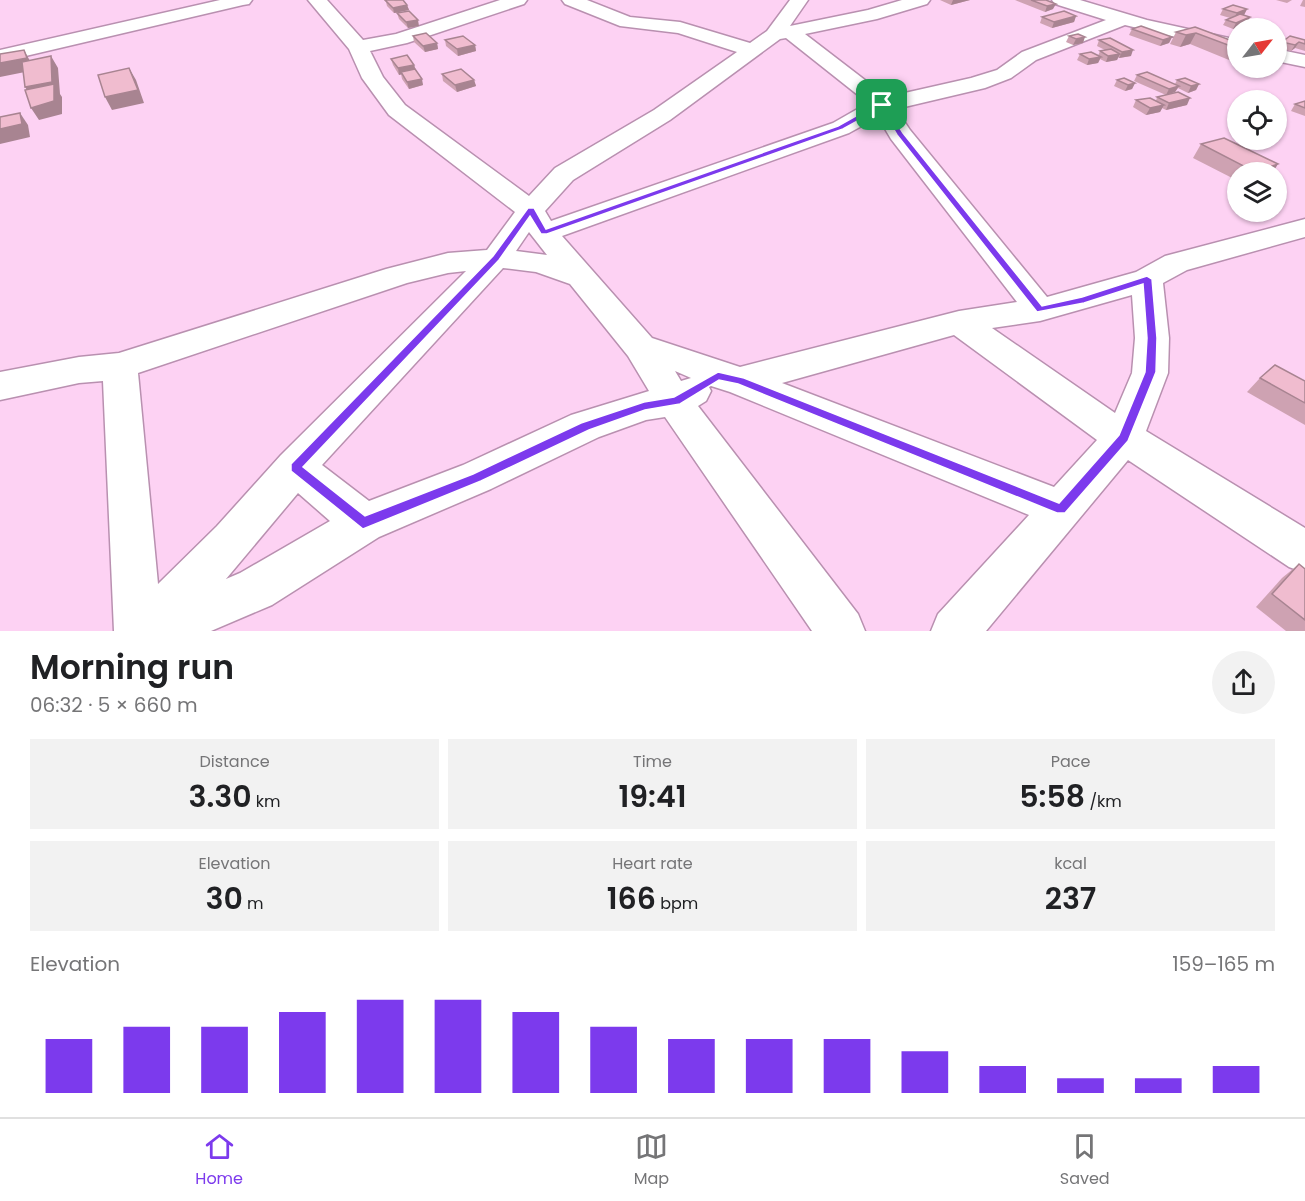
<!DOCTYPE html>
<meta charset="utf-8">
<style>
body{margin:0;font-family:Poppins,sans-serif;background:#f2f2f2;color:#202124;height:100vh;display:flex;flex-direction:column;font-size:22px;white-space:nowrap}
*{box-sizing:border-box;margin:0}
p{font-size:20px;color:#757577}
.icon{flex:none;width:33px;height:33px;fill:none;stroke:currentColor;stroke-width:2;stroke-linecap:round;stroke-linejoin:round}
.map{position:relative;height:631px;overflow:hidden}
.sheet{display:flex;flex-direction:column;background:#fff;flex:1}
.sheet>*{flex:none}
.needle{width:39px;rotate:59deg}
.controls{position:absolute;left:1227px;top:18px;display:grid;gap:12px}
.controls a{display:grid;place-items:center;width:60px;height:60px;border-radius:50%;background:#fff;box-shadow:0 2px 4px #0004;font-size:30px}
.pin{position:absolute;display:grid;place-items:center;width:51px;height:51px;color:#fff;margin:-26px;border-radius:12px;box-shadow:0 3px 9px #0006}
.round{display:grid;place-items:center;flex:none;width:63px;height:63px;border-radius:32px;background:#f2f2f2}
.head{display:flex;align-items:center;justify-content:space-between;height:102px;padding:0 30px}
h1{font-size:33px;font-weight:600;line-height:45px}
.metrics{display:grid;grid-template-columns:repeat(3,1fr);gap:9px;height:102px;padding:6px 30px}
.metrics div{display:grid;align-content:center;border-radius:0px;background:#f2f2f2;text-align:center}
.metrics b{font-size:30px;font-weight:600}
.metrics small{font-size:16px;font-weight:400}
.metrics p{font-size:16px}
.chart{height:168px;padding:12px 30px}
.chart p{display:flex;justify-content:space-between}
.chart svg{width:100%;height:108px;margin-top:6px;stroke:#7c3aed;stroke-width:6}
.tabs{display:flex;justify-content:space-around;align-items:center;height:84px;border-top:2px solid #e0e0e0;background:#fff;font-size:16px;color:#757577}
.tabs a{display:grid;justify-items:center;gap:3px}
.tabs .selected{color:#7c3aed}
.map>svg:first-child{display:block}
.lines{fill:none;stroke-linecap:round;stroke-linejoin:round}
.minor-casing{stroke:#b990b0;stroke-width:3}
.minor{fill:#fff;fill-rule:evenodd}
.wall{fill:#cea2b2}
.shaded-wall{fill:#a88491}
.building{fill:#f0bccf;stroke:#a88491;stroke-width:1.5}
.route{fill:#7c3aed;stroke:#fff;stroke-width:1.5;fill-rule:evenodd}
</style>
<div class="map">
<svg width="1305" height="631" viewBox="0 0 1305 631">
<rect width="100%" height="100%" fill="#fdd2f3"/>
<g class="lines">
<defs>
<g id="minor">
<polygon points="220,0 252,0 249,4 243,5 0,62 0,50"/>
<path d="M308 0H327L363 40 396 34 500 0H527L524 4 407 43 370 51 383 77 405 105 529 196 555 168 654 110 737 52 678 33 620 26 565 4 562 0H587L630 17 680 22 750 43 767 31 790 0H808L790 26 868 10 902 0H930L927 4 877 19 805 34 887 97 971 78 997 70 1022 52 1106 20 1055 4 1052 0H1080L1147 20 1238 40V52L1125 25 1036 60 1011 78 985 88 896 109 910 130 1047 297 1136 272 1165 256 1305 219V237L1187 270 1163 283 1169 338 1168 373 1146 431 1305 528V573L1289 567 1128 460 986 631H931L938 614 1029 515 730 392 708 385 711 391 706 401 698 406 858 614 865 631H812L665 417 646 420 599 437 491 489 379 537 272 605 211 631H114L103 381 79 383 0 400V372L79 357 119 353 386 269 448 253 487 250 515 212 389 115 362 78 349 49ZM786 38 868 103 833 123 551 221 545 211 573 180 670 120 780 39ZM878 117 891 139 1017 302 959 311 740 367 652 338 562 236 849 133ZM529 232 547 255 516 251ZM503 268 536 272 570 284 628 356 649 391 571 415 463 465 369 501 322 465ZM466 271 281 455 217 526 158 584 138 373 407 283 448 273ZM1132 295 1135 338 1132 373 1115 413 992 328 1040 321ZM954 335 1097 440 1054 487 782 383ZM675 371 691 378 681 381ZM298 493 330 521 240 573 226 579Z"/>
<polygon points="1276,49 1305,55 1305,67 1276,61"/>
</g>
</defs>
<!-- minor casing -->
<use href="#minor" class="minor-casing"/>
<!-- minor -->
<use href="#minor" class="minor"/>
</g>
<!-- wall -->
<g class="wall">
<polygon points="384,0 403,0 407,5 409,10 394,13 387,6 386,2"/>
<polygon points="940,0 970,0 951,5"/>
<polygon points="1015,0 1046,0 1053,9 1045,12"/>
<polygon points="1276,0 1292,0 1287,3"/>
<polygon points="1303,0 1305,0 1305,7 1300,6"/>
<polygon points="1223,9 1247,9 1244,15 1250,17 1247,23 1233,29 1223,25 1226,20 1230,18 1220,15"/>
<polygon points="397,13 419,26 408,28 399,19"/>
<polygon points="1076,16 1074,22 1052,28 1040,23 1042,17"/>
<polygon points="1195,27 1238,43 1238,58 1229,60 1190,44 1180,47 1170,44 1176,32"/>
<polygon points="1132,29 1172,37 1169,43 1160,46 1129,35"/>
<polygon points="413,36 437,43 438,49 425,52 414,42"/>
<polygon points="1069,36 1083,43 1073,45 1066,42"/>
<polygon points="445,40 475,45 476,51 458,56 446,46"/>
<polygon points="1099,40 1131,56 1119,58 1118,57 1117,60 1106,62 1100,59 1098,63 1087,65 1077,60 1080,54 1098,56 1100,51 1105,50 1097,46"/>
<polygon points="1305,40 1305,51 1295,48 1291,51 1278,48 1282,42"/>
<polygon points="391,59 414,65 416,70 423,85 409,89 402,79 401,74 399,75 393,65"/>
<polygon points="442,74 474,80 476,86 457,92 443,81"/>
<polygon points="1137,75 1175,84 1177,80 1199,84 1196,90 1188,93 1178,88 1175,92 1166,95 1134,81"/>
<polygon points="1117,80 1135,83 1132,89 1125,91 1114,86"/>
<polygon points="1157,97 1187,105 1166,110 1162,108 1160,112 1146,115 1133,107 1136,100 1156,101"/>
<polygon points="1305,101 1305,116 1291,111 1295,104"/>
<polygon points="1201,144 1273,172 1238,172 1238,181 1193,158"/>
<polygon points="1260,378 1305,381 1305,425 1247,392"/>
<polygon points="1299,564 1305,569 1305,631 1286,631 1256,607 1282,578"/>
</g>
<!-- shaded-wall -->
<g class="shaded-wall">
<polygon points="953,0 970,0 951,5"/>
<polygon points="1056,4 1053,9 1045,12 1047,6"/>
<polygon points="407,5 409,10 394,13 393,8"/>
<polygon points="1247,9 1244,15 1233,19 1237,13"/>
<polygon points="1076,16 1074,22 1052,28 1054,22"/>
<polygon points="1250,17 1247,23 1233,29 1236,23"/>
<polygon points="418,20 419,26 408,28 406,22"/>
<polygon points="1196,33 1190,44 1180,47 1186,35"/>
<polygon points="1085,37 1083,43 1073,45 1076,39"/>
<polygon points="1172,37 1169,43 1160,46 1163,40"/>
<polygon points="1299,42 1295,48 1291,51 1295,45"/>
<polygon points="437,43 438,49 425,52 423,46"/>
<polygon points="475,45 476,51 458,56 457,49"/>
<polygon points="1236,48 1238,48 1238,58 1229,60"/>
<polygon points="24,50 35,70 0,77 0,63"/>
<polygon points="1133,50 1131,56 1119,58 1122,52"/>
<polygon points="1120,54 1117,60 1106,62 1108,56"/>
<polygon points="51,56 58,68 60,94 62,97 62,114 39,120 31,108 33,99 25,87"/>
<polygon points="1101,57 1098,63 1087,65 1089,59"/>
<polygon points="414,65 416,71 399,75 398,68"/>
<polygon points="129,68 136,80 144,103 112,110 105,97"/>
<polygon points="422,79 423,85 409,89 407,82"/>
<polygon points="474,80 476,86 457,92 455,85"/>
<polygon points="1135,83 1132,89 1125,91 1128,85"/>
<polygon points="1199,84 1196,90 1188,93 1191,86"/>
<polygon points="1179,86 1175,92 1166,95 1169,89"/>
<polygon points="1190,98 1187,105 1166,110 1169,103"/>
<polygon points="1164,105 1160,112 1146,115 1150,108"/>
<polygon points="20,113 28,125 30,137 0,144 0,129"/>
<polygon points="1278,164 1273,172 1255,172"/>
</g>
<!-- building -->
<g class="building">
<polygon points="385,0 403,0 407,5 393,8"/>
<polygon points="1031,0 1046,0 1056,4 1047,6"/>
<polygon points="1233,5 1247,9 1237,13 1223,9"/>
<polygon points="409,11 418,20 406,22 397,13"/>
<polygon points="1064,11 1076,16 1054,22 1042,17"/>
<polygon points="1240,14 1250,17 1236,23 1226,20"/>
<polygon points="1141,26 1172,37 1163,40 1132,29"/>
<polygon points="1195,27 1238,43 1238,48 1236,48 1196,33 1186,35 1176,32"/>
<polygon points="426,33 437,43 423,46 413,36"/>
<polygon points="1078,34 1085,37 1076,39 1069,36"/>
<polygon points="463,36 475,45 457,49 445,40"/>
<polygon points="1290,36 1305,40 1305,44 1299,42 1295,45 1282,42"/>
<polygon points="1110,38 1133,50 1122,52 1099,40"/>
<polygon points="1111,49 1120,54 1108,56 1100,51"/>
<polygon points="24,50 27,58 0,63 0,54"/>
<polygon points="1091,52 1101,57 1089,59 1080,54"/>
<polygon points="407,55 414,65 398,68 391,59"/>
<polygon points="51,56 52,82 25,87 22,62"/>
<polygon points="129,68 138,90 105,97 98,75"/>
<polygon points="415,69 422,79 407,82 401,72"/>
<polygon points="461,69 474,80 455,85 442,74"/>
<polygon points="1147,72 1179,86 1169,89 1137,75"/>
<polygon points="1124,78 1135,83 1128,85 1117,80"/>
<polygon points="1185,78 1199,84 1191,86 1177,80"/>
<polygon points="54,84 54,101 31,108 25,90"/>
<polygon points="1178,92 1190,98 1169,103 1157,97"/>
<polygon points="1150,98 1164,105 1150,108 1136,100"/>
<polygon points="1305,101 1305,108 1295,104"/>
<polygon points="20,113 22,124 0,129 0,117"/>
<polygon points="1224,138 1278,164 1255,172 1201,144"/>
<polygon points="1275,365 1305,381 1305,403 1260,378"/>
<polygon points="1299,564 1305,569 1305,620 1272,594"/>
</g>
<!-- route -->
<path class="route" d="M879 103H884L903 133 1042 306 1082 297 1147 276 1152 279 1157 338 1156 372 1128 441 1065 513H1057L738 384 719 380 680 404 645 410 589 430 481 481 363 529 291 471V464L493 256 528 208H534L546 229 838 126ZM881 108 897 135 1037 312 1084 303 1143 284 1147 338 1145 372 1119 435 1059 503 744 378 718 372 674 397 644 402 581 423 473 474 365 516 303 467 499 260 530 216 541 234H547L843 129Z"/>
</svg>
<div class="controls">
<a><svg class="needle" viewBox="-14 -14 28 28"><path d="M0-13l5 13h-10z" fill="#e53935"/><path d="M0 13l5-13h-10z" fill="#757577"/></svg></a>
<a><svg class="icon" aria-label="locate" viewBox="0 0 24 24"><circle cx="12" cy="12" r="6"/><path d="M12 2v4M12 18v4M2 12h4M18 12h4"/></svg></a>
<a><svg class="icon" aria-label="layers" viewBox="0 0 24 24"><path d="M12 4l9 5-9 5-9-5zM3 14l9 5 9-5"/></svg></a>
</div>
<div class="pin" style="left:882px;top:105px;background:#1e9e55"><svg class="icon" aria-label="arrive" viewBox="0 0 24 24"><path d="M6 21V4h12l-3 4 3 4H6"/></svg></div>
</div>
<section class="sheet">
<div class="head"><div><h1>Morning run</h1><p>06:32 · 5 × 660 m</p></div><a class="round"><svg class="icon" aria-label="share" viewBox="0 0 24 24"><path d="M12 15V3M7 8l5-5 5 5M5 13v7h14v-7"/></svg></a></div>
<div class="metrics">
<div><p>Distance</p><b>3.30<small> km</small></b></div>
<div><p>Time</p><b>19:41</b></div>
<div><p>Pace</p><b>5:58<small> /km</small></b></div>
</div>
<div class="metrics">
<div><p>Elevation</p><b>30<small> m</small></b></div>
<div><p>Heart rate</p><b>166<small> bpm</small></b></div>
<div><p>kcal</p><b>237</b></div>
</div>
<div class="chart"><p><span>Elevation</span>159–165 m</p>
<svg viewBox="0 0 160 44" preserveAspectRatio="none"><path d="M5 44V22M15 44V17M25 44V17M35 44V11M45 44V6M55 44V6M65 44V11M75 44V17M85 44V22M95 44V22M105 44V22M115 44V27M125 44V33M135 44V38M145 44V38M155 44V33"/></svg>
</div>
</section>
<nav class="tabs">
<a class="selected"><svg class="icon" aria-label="home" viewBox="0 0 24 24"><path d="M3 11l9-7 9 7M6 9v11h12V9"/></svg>Home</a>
<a><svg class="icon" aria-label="map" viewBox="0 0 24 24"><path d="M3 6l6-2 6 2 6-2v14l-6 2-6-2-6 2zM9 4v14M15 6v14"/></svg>Map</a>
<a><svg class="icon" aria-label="saved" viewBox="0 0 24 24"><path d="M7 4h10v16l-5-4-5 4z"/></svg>Saved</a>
</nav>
